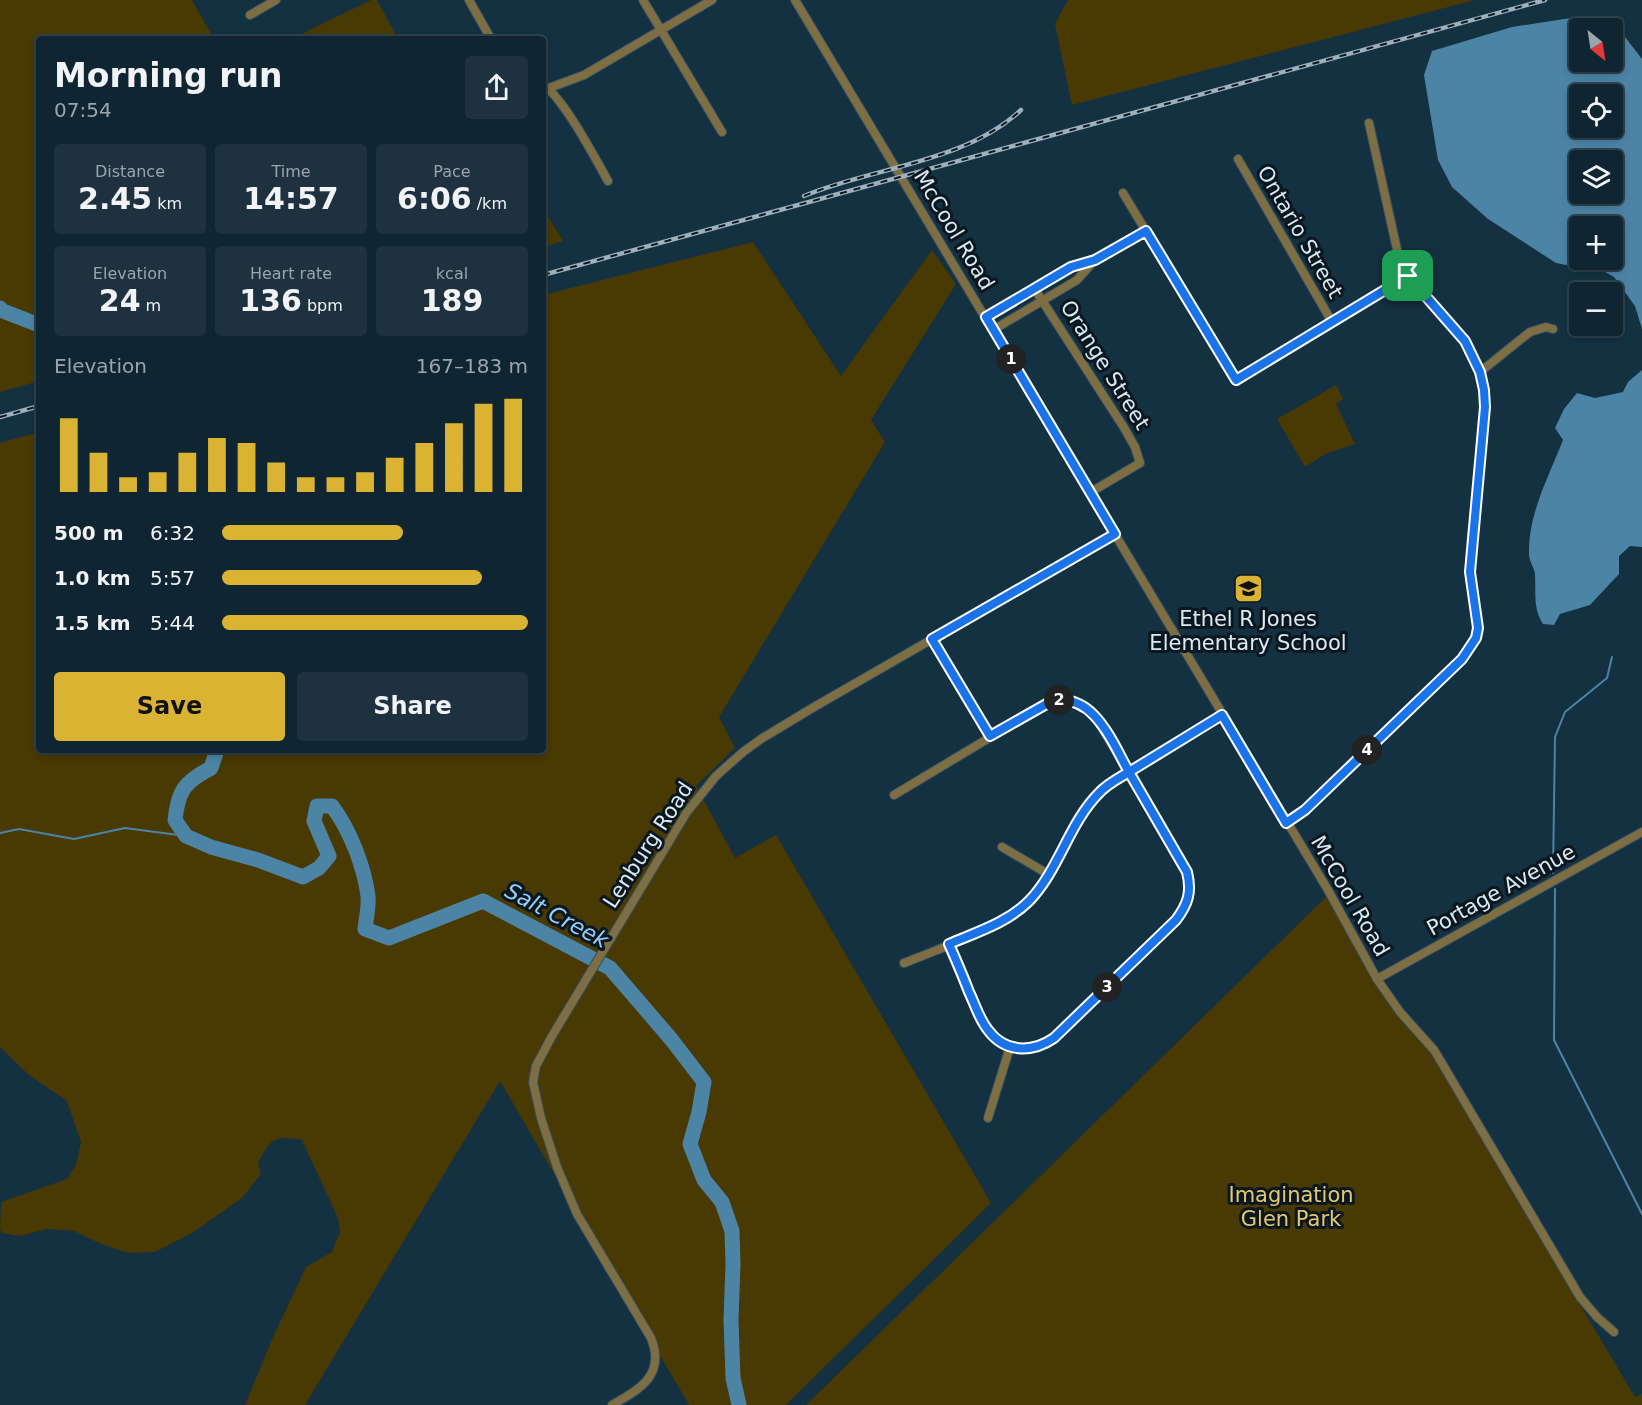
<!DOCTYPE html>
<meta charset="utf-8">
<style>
body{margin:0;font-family:"DejaVu Sans",sans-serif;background:#1d313e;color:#f1f3f6;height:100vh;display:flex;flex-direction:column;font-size:22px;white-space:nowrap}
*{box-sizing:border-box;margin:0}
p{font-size:20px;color:#9ba5ac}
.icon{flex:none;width:33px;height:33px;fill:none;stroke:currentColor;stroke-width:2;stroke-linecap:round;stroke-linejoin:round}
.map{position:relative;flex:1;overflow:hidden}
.sheet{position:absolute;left:36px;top:36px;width:510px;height:717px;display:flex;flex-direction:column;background:#0f2532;border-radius:6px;box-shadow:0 3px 9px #0003,0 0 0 2px #2f424d}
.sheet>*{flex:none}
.needle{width:39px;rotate:150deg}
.buttons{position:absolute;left:1569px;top:18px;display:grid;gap:12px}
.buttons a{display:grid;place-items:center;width:54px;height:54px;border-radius:6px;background:#0f2532;box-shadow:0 3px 9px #0003,0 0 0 2px #2f424d;font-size:30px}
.pin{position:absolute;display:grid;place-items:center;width:51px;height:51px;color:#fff;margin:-26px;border-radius:12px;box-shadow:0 3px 9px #0006}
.km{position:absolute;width:30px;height:30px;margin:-15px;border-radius:50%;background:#222;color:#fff;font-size:16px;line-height:30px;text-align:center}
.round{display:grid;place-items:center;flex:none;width:63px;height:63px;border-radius:6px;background:#1d313e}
.headline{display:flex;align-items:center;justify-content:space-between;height:102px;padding:0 18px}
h1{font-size:33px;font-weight:600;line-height:45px}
.figures{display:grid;grid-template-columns:repeat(3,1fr);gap:9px;height:102px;padding:6px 18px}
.figures div{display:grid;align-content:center;border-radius:6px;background:#1d313e;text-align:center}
.figures b{font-size:30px;font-weight:600}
.figures small{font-size:16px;font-weight:400}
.figures p{font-size:16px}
.chart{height:168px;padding:12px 18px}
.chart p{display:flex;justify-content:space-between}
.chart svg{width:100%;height:108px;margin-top:6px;stroke:#dab333;stroke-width:6}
.button{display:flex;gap:12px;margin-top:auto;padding:12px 18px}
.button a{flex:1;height:69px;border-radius:6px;background:#dab333;color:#111;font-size:24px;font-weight:600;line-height:69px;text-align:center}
.button a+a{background:#1d313e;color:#f1f3f6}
ul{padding:0 18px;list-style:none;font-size:20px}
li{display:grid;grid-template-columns:96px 72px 1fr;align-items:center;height:45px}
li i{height:15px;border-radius:8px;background:#dab333}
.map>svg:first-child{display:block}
.green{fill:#493902}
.water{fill:#4c84a6;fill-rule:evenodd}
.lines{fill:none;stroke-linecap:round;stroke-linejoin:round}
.stream{stroke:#4c84a6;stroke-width:2}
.river{stroke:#4c84a6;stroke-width:15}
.minor-casing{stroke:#344f5f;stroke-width:10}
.minor{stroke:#7d6e44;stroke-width:8}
.rail-casing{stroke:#9cb0bd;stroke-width:4.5}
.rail{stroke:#0b171f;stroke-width:2;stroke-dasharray:7;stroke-linecap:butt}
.route-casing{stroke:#fff;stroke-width:12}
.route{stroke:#1a73e8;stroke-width:8}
.labels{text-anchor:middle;stroke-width:6;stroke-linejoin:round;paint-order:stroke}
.street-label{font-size:21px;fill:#daeaf5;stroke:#0b171f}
.poi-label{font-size:21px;fill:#daeaf5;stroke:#0b171f}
.park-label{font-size:21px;fill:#e3c772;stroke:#0b171f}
.water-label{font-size:22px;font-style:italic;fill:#91d2fb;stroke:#0b171f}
</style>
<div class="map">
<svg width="1642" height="1405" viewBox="0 0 1642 1405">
<rect width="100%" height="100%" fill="#143142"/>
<!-- green -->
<g class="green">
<polygon points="0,0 192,0 214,39 39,39 39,381 0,392"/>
<polygon points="371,0 377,0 398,39 291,39"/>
<polygon points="1068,0 1475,0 1072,105 1055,24"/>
<polygon points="543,208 563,241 543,247"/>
<path d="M753 242 841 376 932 250 956 284 871 420 885 442 719 717 735 748 696 786 735 858 776 835 991 1203 786 1405H689L500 1081 305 1405H245L274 1335 306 1267 332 1252 340 1232 338 1218 302 1140C274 1135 271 1139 258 1163L261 1174 242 1198 192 1233 155 1252 128 1253 101 1244 74 1231 47 1229 20 1236 2 1233 0 1229 1 1202 67 1179 76 1165 81 1142 67 1101 29 1075 0 1047V443L39 432V750H543V295Z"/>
<polygon points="1336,385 1343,399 1336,404 1355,444 1325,454 1305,467 1277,419"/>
<polygon points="1327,896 1398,1017 1429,1050 1635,1397 1642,1394 1642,1405 806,1405"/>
</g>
<!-- water -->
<g class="water">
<path d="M1577 17 1595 20 1612 28H1580V62H1612L1613 29 1622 33 1642 59V329L1635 306 1614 277 1586 261 1571 266 1556 263 1488 219 1452 187 1438 160 1424 75 1432 51 1512 27ZM1580 94H1612V128H1580ZM1580 160H1612V194H1580ZM1580 226H1612V260H1580Z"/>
<path d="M1642 370V547L1630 546 1619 556V574L1590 605 1560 614 1554 625 1543 624C1533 608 1536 593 1535 575 1535 568 1529 562 1529 554 1528 514 1549 476 1563 440L1555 428 1564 409 1577 393 1595 398 1623 392 1628 382Z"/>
</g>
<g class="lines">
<!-- stream -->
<g class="stream">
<polyline points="0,833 19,829 74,839 125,828 186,836"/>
<polyline points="1553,873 1555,737 1565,712 1607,678 1612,657"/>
<polyline points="1555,889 1554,1040 1642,1214"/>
</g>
<!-- river -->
<g class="river">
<polyline points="0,308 3,311 39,325"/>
<path d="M217 750 211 768C184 782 178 791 175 820L186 836 211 847 258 860 303 877 319 868 329 856 314 821 317 806H332C350 830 364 866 368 896 369 907 366 919 365 929L389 938 483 901 610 968 671 1039 704 1082 699 1112 690 1144 704 1180 722 1202 732 1231 733 1264 731 1320 733 1378 739 1405"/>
</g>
<defs>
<g id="minor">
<polyline points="469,0 491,39"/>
<polyline points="643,0 722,132"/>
<polyline points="795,0 1328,890 1377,979 1400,1012 1434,1050 1443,1065 1580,1297 1597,1317 1614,1332"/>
<polyline points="250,15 276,0"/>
<path d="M543 85C563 97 595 158 608 181"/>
<polyline points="549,88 584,75 712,0"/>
<polyline points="1238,159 1332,322"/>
<polyline points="1123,193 1236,380 1408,276"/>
<polyline points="1034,288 1123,426 1135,447 1140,463 1091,492"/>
<polyline points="986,317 1071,267 1095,260 1146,231"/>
<polyline points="993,330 1077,280 1094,261"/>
<polyline points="1480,372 1530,332 1546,327 1553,329"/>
<polyline points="932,639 990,737"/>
<path d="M894 795 1044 705C1067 694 1085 702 1099 722L1187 872C1192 892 1188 904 1176 920L1054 1038C990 1081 968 987 949 944"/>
<path d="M1286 823 1305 810 1462 659C1493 621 1469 609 1470 569 1471 529 1477 489 1481 450 1483 424 1488 398 1480 373 1467 324 1416 300 1398 254L1369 123"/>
<polyline points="1002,847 1048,874"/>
<path d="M904 963C941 948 1005 927 1031 898 1062 864 1073 814 1109 784L1222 715"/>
<polyline points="1377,979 1642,832"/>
<polyline points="988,1118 1010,1047"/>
<path d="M612 1405C640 1389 666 1375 651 1338L577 1214 557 1167 541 1118 533 1082 536 1066 552 1036 687 812 716 776 743 752 761 739 814 707 1115 534"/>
</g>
</defs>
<!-- minor casing -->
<use href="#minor" class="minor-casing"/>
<!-- minor -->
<use href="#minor" class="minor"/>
<defs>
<g id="rail">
<path d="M804 196C874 167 964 163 1021 110"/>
<polyline points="543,275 1545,0"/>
<polyline points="0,417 39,406"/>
</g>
</defs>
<!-- rail casing -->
<use href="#rail" class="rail-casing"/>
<!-- rail -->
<use href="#rail" class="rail"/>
</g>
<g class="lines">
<defs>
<path id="route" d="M1408 276 1236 380 1146 231 1095 260 1071 267 986 317 1115 534 932 639 990 736 1050 702C1093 690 1112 742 1129 772 1119 778 1107 784 1099 793 1069 823 1059 870 1029 901 1007 923 977 932 949 944 956 960 963 976 969 992 975 1004 979 1019 988 1030 1005 1053 1032 1053 1054 1038L1176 920C1188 904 1192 892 1187 872L1129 772 1222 715 1286 823 1305 810 1462 659 1476 638 1478 628 1470 572 1485 407 1484 390 1480 372 1465 341 1408 276"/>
</defs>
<!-- route casing -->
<use href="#route" class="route-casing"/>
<!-- route -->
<use href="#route" class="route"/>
</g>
<!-- icons -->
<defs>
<symbol id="school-square" viewBox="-11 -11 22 22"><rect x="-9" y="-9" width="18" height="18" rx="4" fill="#dab333" stroke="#0b171f"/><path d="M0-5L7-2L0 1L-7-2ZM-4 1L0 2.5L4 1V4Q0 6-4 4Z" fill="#111"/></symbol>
</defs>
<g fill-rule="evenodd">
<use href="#school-square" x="1232" y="572" width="33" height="33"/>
</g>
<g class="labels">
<!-- street labels -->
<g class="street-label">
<text transform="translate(954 230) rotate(59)" y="7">McCool Road</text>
<text transform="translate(1300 232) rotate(60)" y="7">Ontario Street</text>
<text transform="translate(1105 365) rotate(58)" y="7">Orange Street</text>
<text transform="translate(648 845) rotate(-57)" y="7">Lenburg Road</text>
<text transform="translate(1501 890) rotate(-29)" y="7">Portage Avenue</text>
<text transform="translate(1350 896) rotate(60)" y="7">McCool Road</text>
</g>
<!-- poi labels -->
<g class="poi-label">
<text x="1248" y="626">Ethel R Jones<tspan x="1248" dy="24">Elementary School</tspan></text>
</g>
<!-- park labels -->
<g class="park-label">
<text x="1291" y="1202">Imagination<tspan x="1291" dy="24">Glen Park</tspan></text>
</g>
<!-- water labels -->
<g class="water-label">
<text transform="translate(557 915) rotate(28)" y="8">Salt Creek</text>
</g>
</g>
</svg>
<div class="buttons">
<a><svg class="needle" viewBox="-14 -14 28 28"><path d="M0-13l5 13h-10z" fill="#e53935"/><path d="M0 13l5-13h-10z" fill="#9ba5ac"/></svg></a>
<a><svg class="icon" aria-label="locate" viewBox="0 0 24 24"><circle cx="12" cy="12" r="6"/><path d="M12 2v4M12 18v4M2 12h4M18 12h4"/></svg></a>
<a><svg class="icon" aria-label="layers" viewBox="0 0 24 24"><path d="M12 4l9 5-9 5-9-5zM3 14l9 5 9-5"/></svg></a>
<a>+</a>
<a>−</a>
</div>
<div class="pin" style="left:1408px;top:276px;background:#1e9e55"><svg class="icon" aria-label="arrive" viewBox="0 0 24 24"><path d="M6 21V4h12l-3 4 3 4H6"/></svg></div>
<b class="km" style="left:1011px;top:359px">1</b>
<b class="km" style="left:1059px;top:700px">2</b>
<b class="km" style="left:1107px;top:987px">3</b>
<b class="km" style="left:1367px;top:750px">4</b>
<section class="sheet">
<div class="headline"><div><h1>Morning run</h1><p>07:54</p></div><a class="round"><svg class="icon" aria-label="share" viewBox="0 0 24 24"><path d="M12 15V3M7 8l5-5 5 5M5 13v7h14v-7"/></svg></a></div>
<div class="figures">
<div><p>Distance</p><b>2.45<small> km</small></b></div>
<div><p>Time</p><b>14:57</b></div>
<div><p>Pace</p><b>6:06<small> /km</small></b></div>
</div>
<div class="figures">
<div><p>Elevation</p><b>24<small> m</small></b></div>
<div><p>Heart rate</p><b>136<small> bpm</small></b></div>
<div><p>kcal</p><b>189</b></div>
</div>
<div class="chart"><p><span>Elevation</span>167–183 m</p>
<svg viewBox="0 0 160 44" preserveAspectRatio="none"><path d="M5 44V14M15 44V28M25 44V38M35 44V36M45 44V28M55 44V22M65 44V24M75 44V32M85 44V38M95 44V38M105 44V36M115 44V30M125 44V24M135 44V16M145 44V8M155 44V6"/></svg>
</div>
<ul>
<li><b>500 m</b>6:32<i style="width:59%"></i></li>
<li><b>1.0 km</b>5:57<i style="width:85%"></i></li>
<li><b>1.5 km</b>5:44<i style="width:100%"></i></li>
</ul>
<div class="button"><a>Save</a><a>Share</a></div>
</section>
</div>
